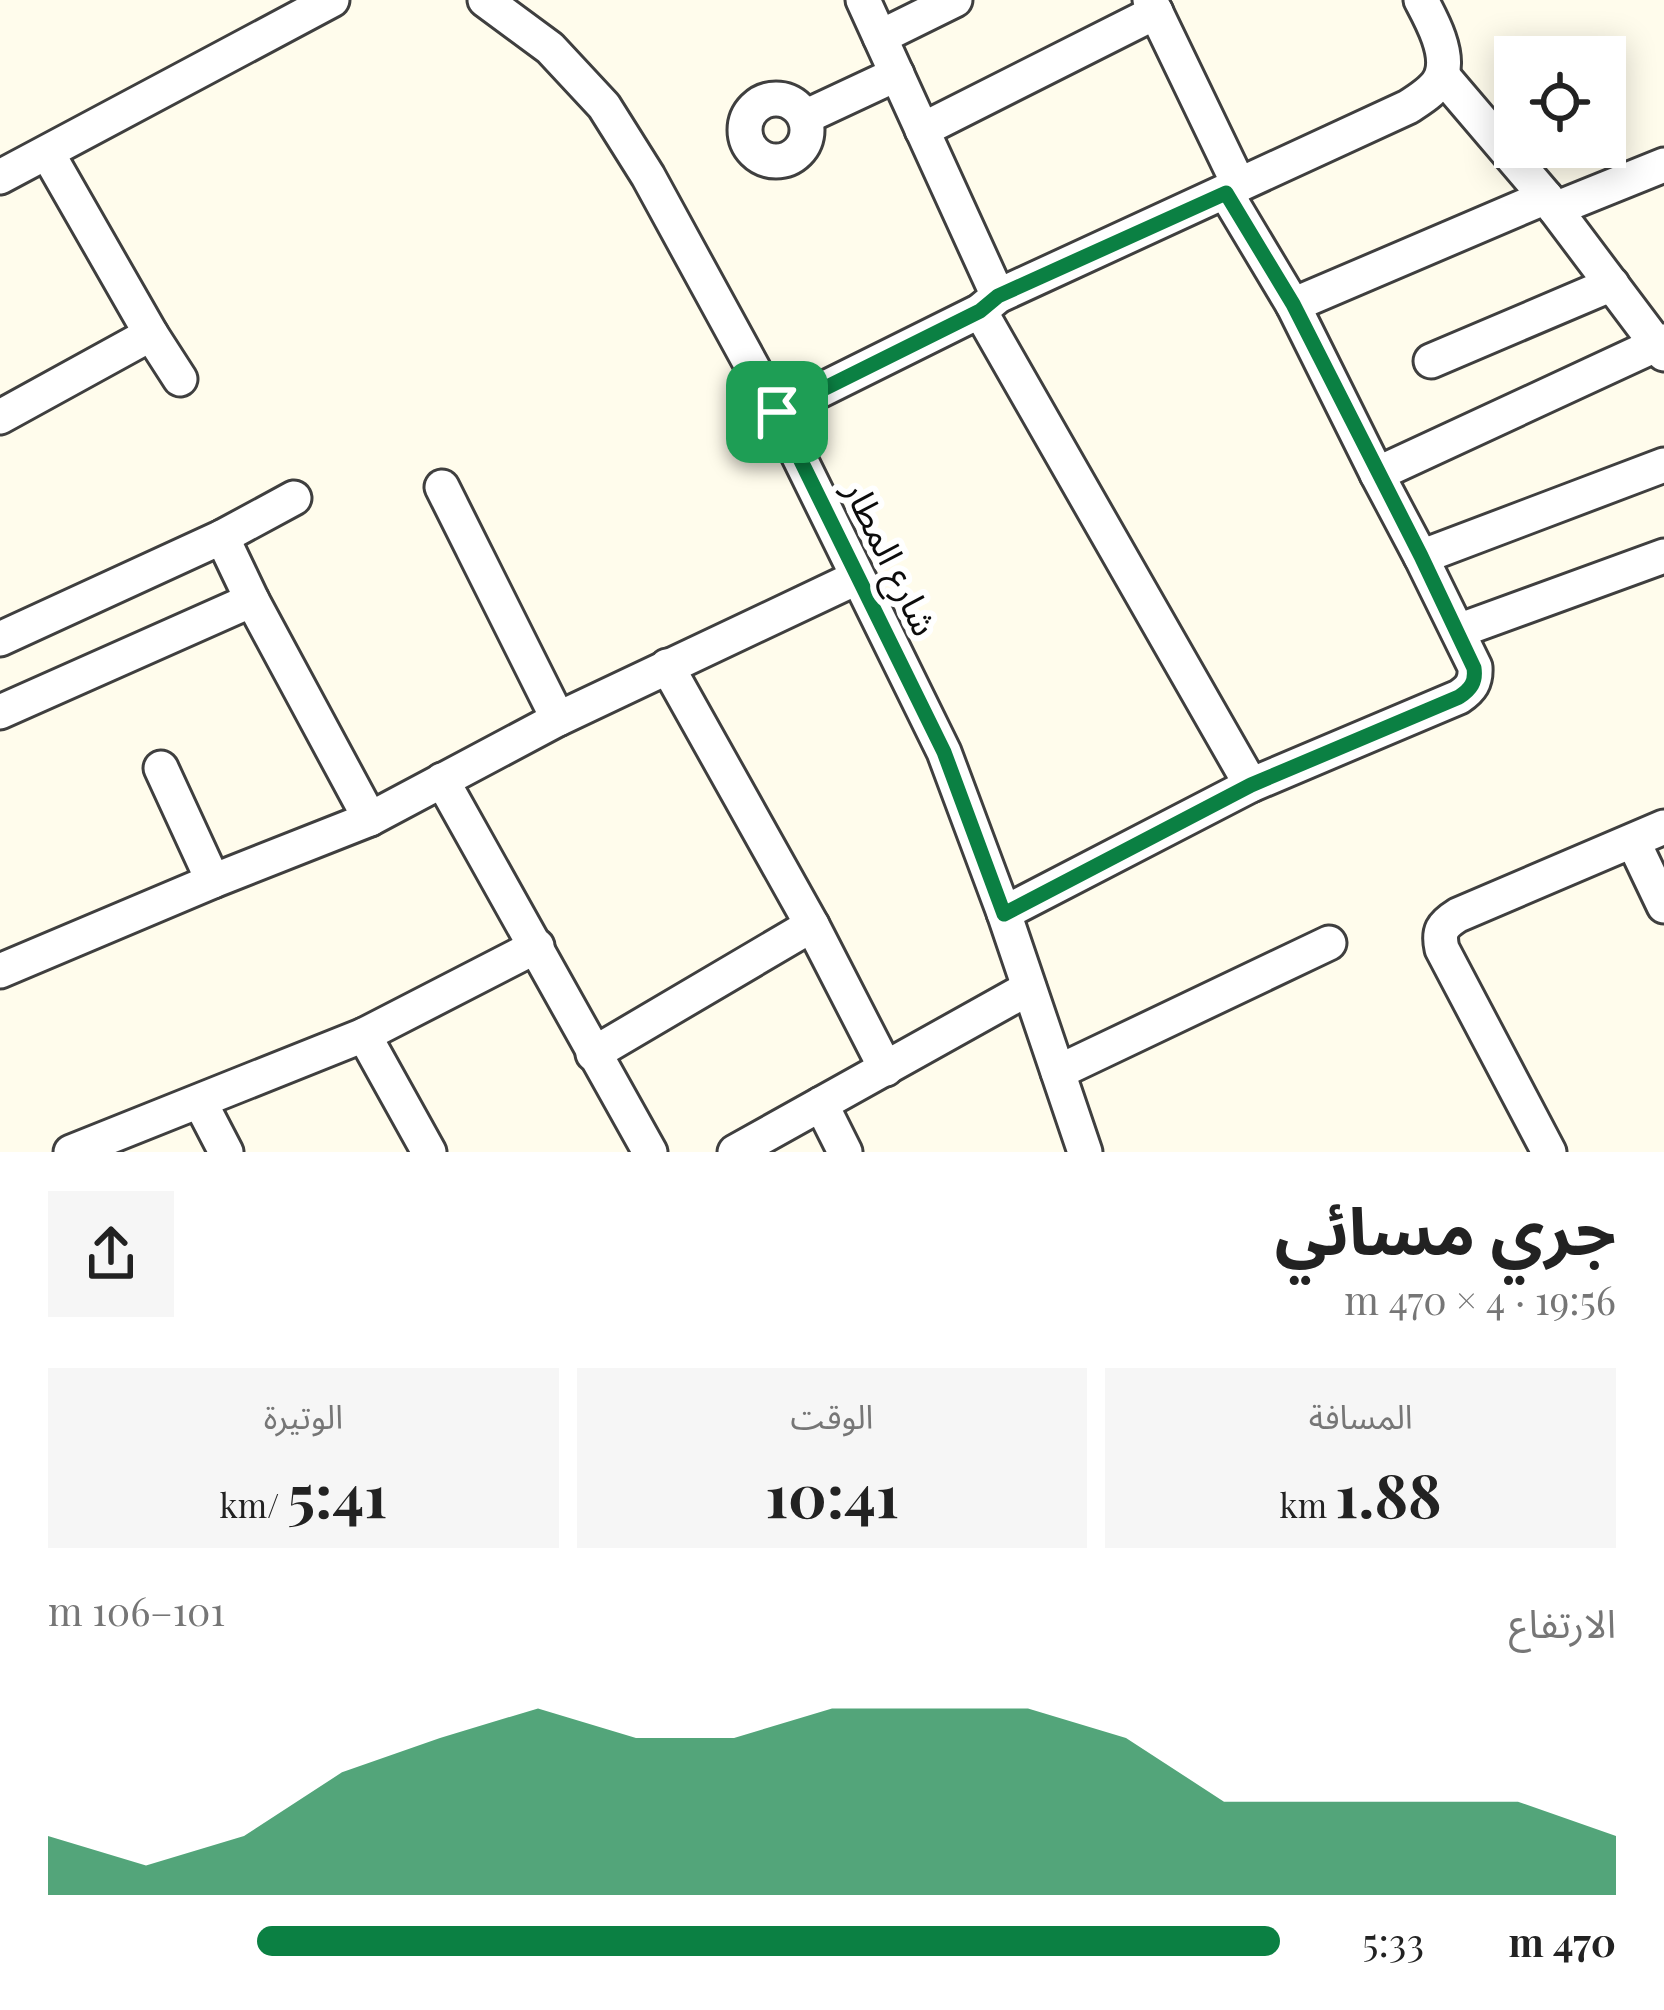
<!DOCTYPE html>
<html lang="ar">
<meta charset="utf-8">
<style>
body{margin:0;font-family:"Playfair Display","Noto Sans Arabic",serif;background:#f6f6f6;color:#222;direction:rtl;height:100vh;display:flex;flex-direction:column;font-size:45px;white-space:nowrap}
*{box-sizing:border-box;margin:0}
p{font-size:39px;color:#767676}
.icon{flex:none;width:66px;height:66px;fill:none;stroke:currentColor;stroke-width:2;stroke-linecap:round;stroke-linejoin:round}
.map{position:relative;height:1152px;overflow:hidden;direction:ltr}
.side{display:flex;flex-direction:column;background:#fff;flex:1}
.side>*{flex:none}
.tools{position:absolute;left:1494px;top:36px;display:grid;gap:24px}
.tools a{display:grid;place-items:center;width:132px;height:132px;border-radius:0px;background:#fff;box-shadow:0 6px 30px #0003;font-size:60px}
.pin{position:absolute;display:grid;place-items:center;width:102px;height:102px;color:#fff;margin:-51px;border-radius:24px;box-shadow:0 6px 18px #0006}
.round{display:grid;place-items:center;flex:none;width:126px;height:126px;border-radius:0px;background:#f6f6f6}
.head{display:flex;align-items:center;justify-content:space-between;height:204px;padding:0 48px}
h1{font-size:66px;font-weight:700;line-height:90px}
.figures{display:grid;grid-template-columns:repeat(3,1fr);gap:18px;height:204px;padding:12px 48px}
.figures div{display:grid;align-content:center;border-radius:0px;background:#f6f6f6;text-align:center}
.figures b{font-size:60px;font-weight:700}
.figures small{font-size:33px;font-weight:400}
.figures p{font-size:33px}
.chart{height:336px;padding:24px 48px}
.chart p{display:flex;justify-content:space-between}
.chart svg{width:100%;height:216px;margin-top:12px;fill:#0b8043;opacity:.7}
ul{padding:0 48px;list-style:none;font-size:39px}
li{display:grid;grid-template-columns:192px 144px 1fr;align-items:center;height:90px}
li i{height:30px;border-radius:15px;background:#0b8043}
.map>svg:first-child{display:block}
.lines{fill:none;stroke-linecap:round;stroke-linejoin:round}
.minor-casing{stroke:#3f3f3f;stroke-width:39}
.minor{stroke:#fff;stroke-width:33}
.route-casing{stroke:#fff;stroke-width:24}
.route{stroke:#0b8043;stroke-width:15}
.labels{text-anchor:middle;stroke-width:12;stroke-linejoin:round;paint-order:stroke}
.street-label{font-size:36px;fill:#0c0c0c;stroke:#fff}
</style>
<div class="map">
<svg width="1664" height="1152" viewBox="0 0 1664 1152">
<rect width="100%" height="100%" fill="#fffcec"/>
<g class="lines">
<defs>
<g id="minor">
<polyline points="485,0 550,48 604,106 648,176 777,412 944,752 1004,913 1085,1152"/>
<polyline points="863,0 998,296"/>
<polyline points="1150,0 1239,185"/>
<polyline points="880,37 955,0"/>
<polyline points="1442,75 1546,197 1664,354"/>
<circle cx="776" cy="130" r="31"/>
<polyline points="805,117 897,74"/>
<polyline points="922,130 1156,12"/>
<polyline points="48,154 151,334 180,379"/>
<polyline points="0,177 332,0"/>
<polyline points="1555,209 1664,165"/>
<polyline points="1293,305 1546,197"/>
<polyline points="980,311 1251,785"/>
<polyline points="1431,361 1612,284"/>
<path d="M777 412 980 311 998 296 1408 107C1420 99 1438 89 1442 74 1449 51 1431 19 1421 0"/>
<polyline points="0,417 151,334"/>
<polyline points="1377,474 1664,341"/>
<polyline points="442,487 558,719"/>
<polyline points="222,537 252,600 370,819"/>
<polyline points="1421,557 1664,465"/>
<polyline points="1458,631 1664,556"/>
<polyline points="0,639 222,537 294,498"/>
<polyline points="667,666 812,925 886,1069"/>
<polyline points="0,712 252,600"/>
<polyline points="161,768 213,881"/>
<polyline points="442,780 650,1152"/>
<polyline points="1633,841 1664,906"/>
<path d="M1004 913 1251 785 1459 697C1471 689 1476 682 1475 667L1421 557 1377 474 1293 305 1226 193"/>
<polyline points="0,971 213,881 370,819 558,719 856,578"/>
<polyline points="364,1035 429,1152"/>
<polyline points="593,1054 812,925"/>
<polyline points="1058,1072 1329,943"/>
<polyline points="200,1102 226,1152"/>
<polyline points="821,1104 845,1152"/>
<polyline points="71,1152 364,1035 537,946"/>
<polyline points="735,1152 1029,988"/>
<path d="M1549 1152 1442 949C1438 931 1442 925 1458 915L1664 827"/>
</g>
</defs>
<!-- minor casing -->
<use href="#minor" class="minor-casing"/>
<!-- minor -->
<use href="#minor" class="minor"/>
</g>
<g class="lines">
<defs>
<path id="route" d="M1226 193 1293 304 1421 556 1474 668C1476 682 1471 689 1459 697L1251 785 1004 914 944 752 777 412 980 311 998 296Z"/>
</defs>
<!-- route casing -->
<use href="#route" class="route-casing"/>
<!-- route -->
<use href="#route" class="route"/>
</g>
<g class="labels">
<!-- street labels -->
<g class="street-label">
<text transform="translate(891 558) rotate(64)" y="13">شارع المطار</text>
</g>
</g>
</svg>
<div class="tools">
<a><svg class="icon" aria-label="locate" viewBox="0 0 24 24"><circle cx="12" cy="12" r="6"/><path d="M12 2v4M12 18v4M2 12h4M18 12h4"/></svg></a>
</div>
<div class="pin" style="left:777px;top:412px;background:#1e9e55"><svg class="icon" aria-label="arrive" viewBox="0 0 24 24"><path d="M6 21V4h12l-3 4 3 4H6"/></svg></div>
</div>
<section class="side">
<div class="head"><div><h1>جري مسائي</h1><p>19:56 · 4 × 470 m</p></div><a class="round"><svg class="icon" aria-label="share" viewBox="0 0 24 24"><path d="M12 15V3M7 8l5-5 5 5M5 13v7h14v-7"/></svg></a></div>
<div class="figures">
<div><p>المسافة</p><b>1.88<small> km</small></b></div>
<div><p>الوقت</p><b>10:41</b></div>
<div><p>الوتيرة</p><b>5:41<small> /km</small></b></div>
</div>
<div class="chart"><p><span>الارتفاع</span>101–106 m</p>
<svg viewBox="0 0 160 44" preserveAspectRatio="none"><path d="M0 44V32L10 38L20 32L30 19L40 12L50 6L60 12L70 12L80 6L90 6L100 6L110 12L120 25L130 25L140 25L150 25L160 32V44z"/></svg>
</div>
<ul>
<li><b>470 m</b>5:33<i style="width:83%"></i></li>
</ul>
</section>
